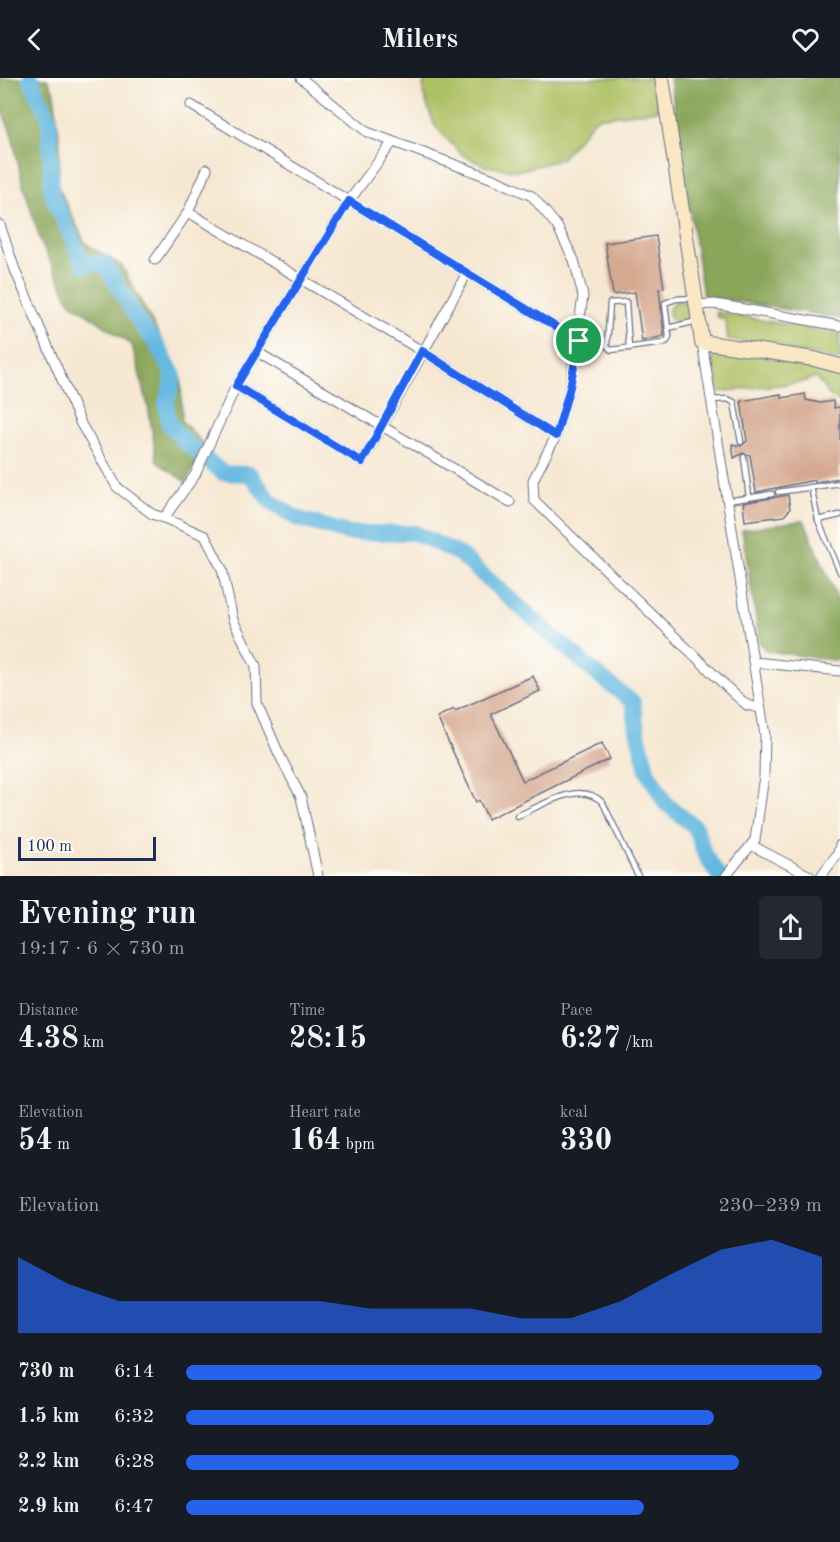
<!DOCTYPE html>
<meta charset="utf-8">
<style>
body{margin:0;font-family:"Old Standard TT",serif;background:#242831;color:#f1f3f6;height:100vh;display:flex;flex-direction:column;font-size:22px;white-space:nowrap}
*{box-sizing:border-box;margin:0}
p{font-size:20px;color:#9ea1a6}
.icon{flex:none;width:33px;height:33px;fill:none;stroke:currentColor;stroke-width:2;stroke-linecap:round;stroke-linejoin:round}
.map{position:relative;height:798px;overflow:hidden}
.panel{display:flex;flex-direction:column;background:#171b24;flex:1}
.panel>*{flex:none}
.scale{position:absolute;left:18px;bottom:15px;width:138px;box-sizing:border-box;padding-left:6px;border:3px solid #1b2f5e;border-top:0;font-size:16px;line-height:21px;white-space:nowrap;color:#1b2f5e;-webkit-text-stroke:4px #fdfcf7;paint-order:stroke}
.pin{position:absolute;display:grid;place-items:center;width:51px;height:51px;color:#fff;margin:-26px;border:3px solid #fff;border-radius:50%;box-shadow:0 2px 6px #0007}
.round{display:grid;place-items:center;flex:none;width:63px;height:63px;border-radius:6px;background:#242831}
.overview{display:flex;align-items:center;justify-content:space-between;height:102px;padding:0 18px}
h1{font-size:33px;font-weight:800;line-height:45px}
.metrics{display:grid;grid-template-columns:repeat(3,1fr);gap:9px;height:102px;padding:6px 18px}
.metrics div{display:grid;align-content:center}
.metrics b{font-size:30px;font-weight:800}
.metrics small{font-size:16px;font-weight:400}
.metrics p{font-size:16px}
.chart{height:168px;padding:12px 18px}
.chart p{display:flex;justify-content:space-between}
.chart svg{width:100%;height:108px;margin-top:6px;fill:#2563eb;opacity:.7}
ul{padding:0 18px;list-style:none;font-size:20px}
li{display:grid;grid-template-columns:96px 72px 1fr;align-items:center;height:45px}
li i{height:15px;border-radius:8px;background:#2563eb}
header{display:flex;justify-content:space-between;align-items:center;height:78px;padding:0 18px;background:#171b24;font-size:27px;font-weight:800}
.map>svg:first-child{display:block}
.green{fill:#adc064;stroke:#647861;stroke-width:1.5}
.forest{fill:#8aa65a;stroke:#526a5c;stroke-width:1.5}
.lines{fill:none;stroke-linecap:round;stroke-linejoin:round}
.river{stroke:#64b8e0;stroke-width:16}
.building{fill:#d5a890}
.lane-casing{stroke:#686f86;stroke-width:7}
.street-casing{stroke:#686f86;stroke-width:11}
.secondary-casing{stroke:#686f86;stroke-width:16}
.lane{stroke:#fff;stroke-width:4.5}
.street{stroke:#fff;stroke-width:9}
.secondary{stroke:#fae7c3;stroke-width:14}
.route-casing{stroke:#fff;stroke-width:12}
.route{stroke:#2563eb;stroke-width:8}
</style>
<header><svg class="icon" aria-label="back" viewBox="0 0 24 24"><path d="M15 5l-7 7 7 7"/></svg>Milers<svg class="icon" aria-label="heart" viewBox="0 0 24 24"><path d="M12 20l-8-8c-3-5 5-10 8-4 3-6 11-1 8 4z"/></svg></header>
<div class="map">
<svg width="840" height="798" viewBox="0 0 840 798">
<rect width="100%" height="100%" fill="#fdfcf7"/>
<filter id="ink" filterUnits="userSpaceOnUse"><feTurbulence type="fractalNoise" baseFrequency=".0167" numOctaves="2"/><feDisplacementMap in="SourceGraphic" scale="12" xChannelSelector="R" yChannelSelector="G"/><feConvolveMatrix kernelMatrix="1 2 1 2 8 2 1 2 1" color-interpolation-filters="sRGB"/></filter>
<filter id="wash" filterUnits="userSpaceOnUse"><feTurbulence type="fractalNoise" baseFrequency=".008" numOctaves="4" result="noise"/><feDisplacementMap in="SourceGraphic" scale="24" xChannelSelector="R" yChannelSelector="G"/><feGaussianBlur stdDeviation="1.35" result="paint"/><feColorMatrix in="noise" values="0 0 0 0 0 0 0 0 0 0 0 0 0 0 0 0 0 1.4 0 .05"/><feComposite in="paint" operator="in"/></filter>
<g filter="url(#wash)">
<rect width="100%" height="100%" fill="#f6e7d1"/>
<!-- green -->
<g class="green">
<polygon points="424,0 654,0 659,32 596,40 561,81 518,93 485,88 462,77 435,48 423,16"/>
<circle cx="680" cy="234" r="11"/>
<polygon points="716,234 840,256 840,282 728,261 725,241 717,239"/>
<polygon points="713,270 840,292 840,324 828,316 816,299 803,304 719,314 711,273"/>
</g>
<!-- forest -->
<g class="forest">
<polygon points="0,0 47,0 54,14 60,67 58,108 85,165 122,188 181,298 182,343 205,368 186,404 157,384 148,328 132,267 70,224 41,165 22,103 12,57 0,28"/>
<polygon points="670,0 840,0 840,240 703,218"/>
<polygon points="804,442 840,527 840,583 767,573 760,566 742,452"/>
</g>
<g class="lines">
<!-- river -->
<polyline class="river" points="30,0 49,39 52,116 84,187 104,185 141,247 155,264 174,298 166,326 169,346 184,363 223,395 250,396 270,423 296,440 348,455 415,455 459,476 594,594 633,624 637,652 647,692 665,725 695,749 705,777 719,798"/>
</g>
<g id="blocks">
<!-- building -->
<g class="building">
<polygon points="656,158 664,210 659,211 664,258 642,263 635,214 613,217 605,165"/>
<polygon points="781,316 781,320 805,316 806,322 820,325 833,323 834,330 840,329 840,400 815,404 815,402 756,414 750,377 743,375 734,380 732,366 741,368 747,363 741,323"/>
<polygon points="788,417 790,431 784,438 745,443 743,425"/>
<polygon points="533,598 540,613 491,636 523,703 602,665 610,681 488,741 479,722 476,724 437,639 454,631 455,633"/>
</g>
</g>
</g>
<g filter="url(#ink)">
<use href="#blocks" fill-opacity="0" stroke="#686f86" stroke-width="1.5"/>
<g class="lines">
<defs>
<g id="lane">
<polyline points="668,250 697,243"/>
<polyline points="629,270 626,224 610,225 607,268 611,272 663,265 667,263 669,259 665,225 676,221 693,220"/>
<polyline points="712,322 727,321 734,324 741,364"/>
<polyline points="744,379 749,419"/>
<polyline points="811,409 818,442 840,494"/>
<polyline points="778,414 840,405"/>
<polyline points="727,423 772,416"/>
<polyline points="818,442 840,437"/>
<path d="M517 738C542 728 580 701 603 725L638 798"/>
</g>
<g id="street">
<polyline points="301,0 367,54 496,102 532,118 557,148 574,182 583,218 570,309 556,358 533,402 534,422 734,616 747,627 759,630"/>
<polyline points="191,27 579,263"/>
<polyline points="188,134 422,273 556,358"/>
<polyline points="0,147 15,192 81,346 117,409 152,436 164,440 195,397 236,308 349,123 392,65"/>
<polyline points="155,182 188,134 207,91"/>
<polyline points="696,227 715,226 840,248"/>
<polyline points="702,264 765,657 764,698 755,762 726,798"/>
<polyline points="257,274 510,424"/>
<polyline points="236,308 362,384 467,195"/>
<polyline points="164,440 205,458 222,491 233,542 256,588 257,625 279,676 301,719 318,798"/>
<polyline points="754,584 840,593"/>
<polyline points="751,767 810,798"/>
<polyline points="821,798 838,775 840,767"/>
</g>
<polyline id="secondary" points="662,0 702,264 814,281 840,288"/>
</defs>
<!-- lane casing -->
<use href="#lane" class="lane-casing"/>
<!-- street casing -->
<use href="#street" class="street-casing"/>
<!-- secondary casing -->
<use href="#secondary" class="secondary-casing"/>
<!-- lane -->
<use href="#lane" class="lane"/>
<!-- street -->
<use href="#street" class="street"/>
<!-- secondary -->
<use href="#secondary" class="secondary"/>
</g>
</g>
<g class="lines" filter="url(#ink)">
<defs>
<polygon id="route" points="349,123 579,263 570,309 556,358 422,273 362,384 236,308"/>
</defs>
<!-- route casing -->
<use href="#route" class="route-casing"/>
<!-- route -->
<use href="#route" class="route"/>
</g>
</svg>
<div class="scale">100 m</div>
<div class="pin" style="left:579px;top:263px;background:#1e9e55"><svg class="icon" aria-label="arrive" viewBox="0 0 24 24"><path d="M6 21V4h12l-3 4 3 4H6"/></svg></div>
</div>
<section class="panel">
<div class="overview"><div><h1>Evening run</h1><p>19:17 · 6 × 730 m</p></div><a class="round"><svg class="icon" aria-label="share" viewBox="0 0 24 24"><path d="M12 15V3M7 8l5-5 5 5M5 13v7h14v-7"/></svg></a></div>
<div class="metrics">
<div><p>Distance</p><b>4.38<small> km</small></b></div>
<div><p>Time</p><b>28:15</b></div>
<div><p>Pace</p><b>6:27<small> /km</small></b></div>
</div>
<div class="metrics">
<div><p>Elevation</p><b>54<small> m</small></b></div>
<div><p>Heart rate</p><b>164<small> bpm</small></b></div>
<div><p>kcal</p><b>330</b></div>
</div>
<div class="chart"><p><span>Elevation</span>230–239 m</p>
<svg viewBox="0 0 160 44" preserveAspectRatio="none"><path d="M0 44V13L10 24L20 31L30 31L40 31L50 31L60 31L70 34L80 34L90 34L100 38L110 38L120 31L130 20L140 10L150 6L160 13V44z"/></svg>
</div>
<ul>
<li><b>730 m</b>6:14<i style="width:100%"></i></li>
<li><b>1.5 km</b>6:32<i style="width:83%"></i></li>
<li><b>2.2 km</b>6:28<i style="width:87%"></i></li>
<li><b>2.9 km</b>6:47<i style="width:72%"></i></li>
</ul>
</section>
